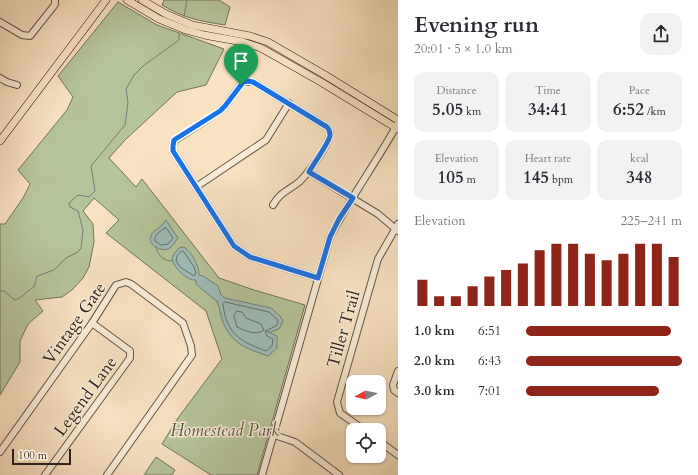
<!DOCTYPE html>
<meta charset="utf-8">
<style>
body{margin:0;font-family:Cardo,serif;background:#f2f2f3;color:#2b2b33;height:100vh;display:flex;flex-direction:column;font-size:15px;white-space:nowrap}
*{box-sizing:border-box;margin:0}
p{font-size:13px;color:#7c7c81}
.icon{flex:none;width:22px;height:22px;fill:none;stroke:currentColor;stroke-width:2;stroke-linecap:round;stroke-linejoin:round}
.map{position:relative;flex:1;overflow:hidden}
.side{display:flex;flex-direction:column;background:#fff;width:300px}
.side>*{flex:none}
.needle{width:26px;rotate:262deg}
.fabs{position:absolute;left:346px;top:375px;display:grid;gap:8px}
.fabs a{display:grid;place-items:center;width:40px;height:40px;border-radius:8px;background:#fff;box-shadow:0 1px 3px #0004;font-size:20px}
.scale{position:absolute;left:12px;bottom:10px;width:59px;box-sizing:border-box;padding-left:4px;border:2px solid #2f241a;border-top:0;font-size:11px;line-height:14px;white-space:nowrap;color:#2f241a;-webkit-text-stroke:3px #fbecd7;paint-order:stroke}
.pin{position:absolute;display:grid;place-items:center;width:34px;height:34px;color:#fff;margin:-41px -17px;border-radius:50% 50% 50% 0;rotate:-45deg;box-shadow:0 0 4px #0007}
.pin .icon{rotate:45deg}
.round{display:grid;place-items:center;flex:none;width:42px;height:42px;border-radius:12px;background:#f2f2f3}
.headline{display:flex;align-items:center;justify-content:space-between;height:68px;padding:0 16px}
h1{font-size:22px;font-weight:700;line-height:30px}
.figures{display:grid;grid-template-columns:repeat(3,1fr);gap:6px;height:68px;padding:4px 16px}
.figures div{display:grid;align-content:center;border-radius:10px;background:#f2f2f3;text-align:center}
.figures b{font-size:17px;font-weight:700}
.figures small{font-size:11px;font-weight:400}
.figures p{font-size:11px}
.chart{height:112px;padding:8px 16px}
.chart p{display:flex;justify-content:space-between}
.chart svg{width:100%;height:72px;margin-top:4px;stroke:#8f2418;stroke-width:6}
ul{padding:0 16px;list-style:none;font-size:13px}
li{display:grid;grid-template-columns:64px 48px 1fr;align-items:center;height:30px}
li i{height:10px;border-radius:5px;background:#8f2418}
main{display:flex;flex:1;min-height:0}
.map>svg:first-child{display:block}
.green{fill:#b6c499;stroke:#72745a}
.water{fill:#9ebdb8;stroke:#728079}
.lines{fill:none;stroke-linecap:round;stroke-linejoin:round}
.shore{stroke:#667069;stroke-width:1}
.stream{stroke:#728079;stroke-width:1}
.minor-casing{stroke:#625444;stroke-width:8}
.major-casing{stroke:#2f241a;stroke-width:8}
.minor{stroke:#fbecd7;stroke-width:6}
.major{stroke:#f9e2c2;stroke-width:7}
.route-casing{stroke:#fff;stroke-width:8}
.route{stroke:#1a73e8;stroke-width:5}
.labels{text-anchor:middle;stroke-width:3;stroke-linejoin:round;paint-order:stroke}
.street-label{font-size:17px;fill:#2f241a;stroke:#fbecd7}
.park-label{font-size:17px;font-style:italic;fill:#585440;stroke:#fbecd7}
</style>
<main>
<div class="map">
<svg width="398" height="475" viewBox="0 0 398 475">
<rect width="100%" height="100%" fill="#f9e2c2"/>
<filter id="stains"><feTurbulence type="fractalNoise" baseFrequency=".005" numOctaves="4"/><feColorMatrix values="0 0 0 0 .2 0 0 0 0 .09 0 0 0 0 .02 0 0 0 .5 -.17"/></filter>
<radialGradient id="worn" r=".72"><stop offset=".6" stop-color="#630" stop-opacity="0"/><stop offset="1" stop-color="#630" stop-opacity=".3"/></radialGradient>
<!-- green -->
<g class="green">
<path d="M164 0H219L230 7 225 25C199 21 184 18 162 5Z"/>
<polygon points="118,2 157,25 224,49 206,85 177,92 125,140 109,158 136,187 142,179 219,278 254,290 305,305 257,475 211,475 162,444 178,418 222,359 206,311 106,233 119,220 94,198 83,211 93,224 94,242 89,267 83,278 72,290 62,297 35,300 43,311 28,324 20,341 20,362 0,395 0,224 5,224 23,198 30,184 18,170 67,110 73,97 58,76"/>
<polygon points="156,457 175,470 172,475 144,475"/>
</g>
<!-- water -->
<g class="water">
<path d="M166 220 178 238C176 241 172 246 170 248 162 253 147 245 151 236 153 230 159 229 162 225 164 223 164 222 166 220Z"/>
<path d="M184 247C192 252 199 266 199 275L203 276 218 286 221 295 225 298 271 308 280 316 283 321 279 329 270 332 266 331 277 336V348L268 356C246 348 233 345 223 322 220 315 220 308 217 301L210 296 196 284V280C187 281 174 268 172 259L174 254 179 248Z"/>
</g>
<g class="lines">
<!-- shore -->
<g class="shore">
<path d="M165 228 167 229 173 238 168 244 161 245 155 241C154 235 160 231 165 228Z"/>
<polygon points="182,251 184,252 194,267 196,273 194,276 180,267 176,261 177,256"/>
<path d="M225 302 269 312 276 318 278 321 276 326 265 331 267 336 273 339 272 346 266 351C241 342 226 334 223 304Z"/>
<path d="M237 311 242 312 246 318 261 324 264 330C256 336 246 331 237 327L234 316Z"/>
</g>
<!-- stream -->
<g class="stream">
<polyline points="184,16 187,0"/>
<path d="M156 247C158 256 164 261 172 261"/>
<path d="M0 291H4L11 297 15 300C25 296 26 291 34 287L37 276 54 270 66 258 78 252 81 248 83 230 78 211 70 207 69 203 78 195 89 197 95 191 91 166 125 125 128 103 126 89 134 75 143 66 179 40V34"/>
</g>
<defs>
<g id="minor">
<polyline points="0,22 22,35 30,36 53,7 55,4 55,0"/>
<polyline points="0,78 7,82 17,85"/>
<polyline points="309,172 378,214 398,231"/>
<polyline points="196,187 266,140 289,103"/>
<path d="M273 205C280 192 288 191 299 182 307 175 328 146 330 135 330 132 329 129 327 127L253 82H243L225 106 220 111 174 141 173 146V151L234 246 250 257 318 278"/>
<polyline points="398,371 393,385 394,390 398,393"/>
<polyline points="364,430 340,413 337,402 378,259 398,224"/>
<polyline points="274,435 295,442 339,475"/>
<polyline points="379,441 398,455"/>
<polyline points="0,452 92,323 116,285 126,282 131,284 183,323 191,346 192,355 107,475"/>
<polyline points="45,475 130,358 130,351 92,323"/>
<path d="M262 475 330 237C350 198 376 163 397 125"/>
</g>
<g id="major">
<polyline points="127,0 159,19 186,30 204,35 243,42 261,48 321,82 398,129"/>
<polyline points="142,0 166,14 192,25 250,36 268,42 325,75 398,120"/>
<polyline points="0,141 106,0"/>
</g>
</defs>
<!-- minor casing -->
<use href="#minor" class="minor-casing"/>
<!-- major casing -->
<use href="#major" class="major-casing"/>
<!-- minor -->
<use href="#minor" class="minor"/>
<!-- major -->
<use href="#major" class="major"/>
</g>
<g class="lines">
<defs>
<path id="route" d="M248 81 253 82 327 127C329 129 330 132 330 136 328 144 314 163 309 172L353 198 339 219 330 237 318 278 250 257 234 246 173 151V146L174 140 220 111 225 106 241 85 243 82Z"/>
</defs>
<!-- route casing -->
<use href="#route" class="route-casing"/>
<!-- route -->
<use href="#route" class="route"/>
</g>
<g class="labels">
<!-- street labels -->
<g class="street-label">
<text transform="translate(74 323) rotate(-55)" y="6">Vintage Gate</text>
<text transform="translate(343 329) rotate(-74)" y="6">Tiller Trail</text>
<text transform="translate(85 396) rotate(-54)" y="6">Legend Lane</text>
</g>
<!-- park labels -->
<g class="park-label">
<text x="225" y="436">Homestead Park</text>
</g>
</g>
<rect width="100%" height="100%" filter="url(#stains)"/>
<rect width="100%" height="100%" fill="url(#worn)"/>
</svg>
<div class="fabs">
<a><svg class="needle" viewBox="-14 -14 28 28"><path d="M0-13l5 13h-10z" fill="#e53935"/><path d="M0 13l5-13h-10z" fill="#7c7c81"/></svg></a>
<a><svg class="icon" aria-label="locate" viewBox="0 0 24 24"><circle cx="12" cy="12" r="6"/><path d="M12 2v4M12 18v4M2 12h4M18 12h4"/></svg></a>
</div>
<div class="scale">100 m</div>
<div class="pin" style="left:241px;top:85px;background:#1e9e55"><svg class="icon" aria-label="arrive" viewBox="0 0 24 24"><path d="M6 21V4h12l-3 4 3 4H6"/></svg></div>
</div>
<section class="side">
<div class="headline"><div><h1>Evening run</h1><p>20:01 · 5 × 1.0 km</p></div><a class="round"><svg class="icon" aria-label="share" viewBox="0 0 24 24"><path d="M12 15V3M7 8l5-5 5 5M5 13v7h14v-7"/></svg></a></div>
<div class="figures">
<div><p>Distance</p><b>5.05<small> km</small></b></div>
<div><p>Time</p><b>34:41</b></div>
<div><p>Pace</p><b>6:52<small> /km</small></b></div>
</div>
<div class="figures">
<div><p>Elevation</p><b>105<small> m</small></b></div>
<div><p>Heart rate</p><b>145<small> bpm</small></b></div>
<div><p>kcal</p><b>348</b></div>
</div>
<div class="chart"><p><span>Elevation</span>225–241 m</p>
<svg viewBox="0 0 160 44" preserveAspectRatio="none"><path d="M5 44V28M15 44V38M25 44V38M35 44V32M45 44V26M55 44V22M65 44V18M75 44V10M85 44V6M95 44V6M105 44V12M115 44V16M125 44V12M135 44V6M145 44V6M155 44V14"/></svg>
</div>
<ul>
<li><b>1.0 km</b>6:51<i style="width:93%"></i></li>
<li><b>2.0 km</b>6:43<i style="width:100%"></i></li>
<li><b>3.0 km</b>7:01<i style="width:85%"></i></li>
</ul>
</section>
</main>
